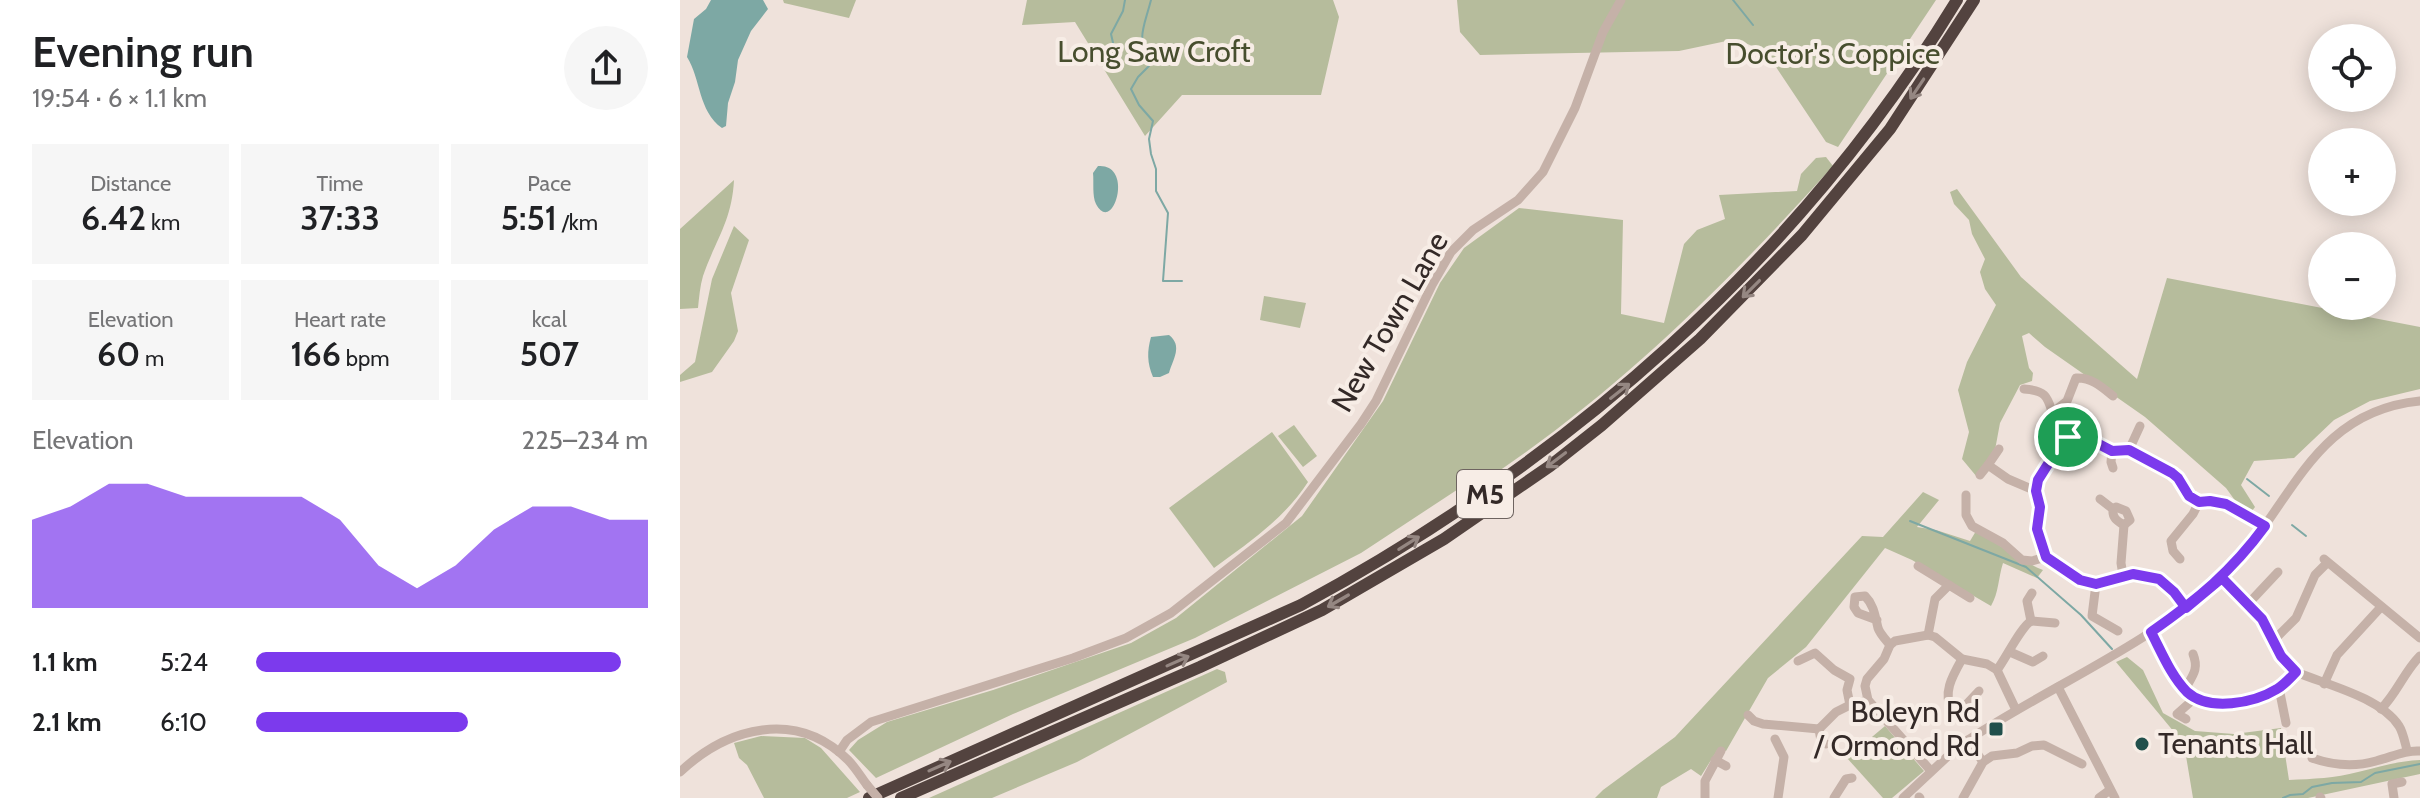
<!DOCTYPE html>
<meta charset="utf-8">
<style>
body{margin:0;font-family:Cabin,sans-serif;background:#f6f6f6;color:#202124;height:100vh;display:flex;flex-direction:column;font-size:30px;white-space:nowrap}
*{box-sizing:border-box;margin:0}
p{font-size:26px;color:#757577}
.icon{flex:none;width:44px;height:44px;fill:none;stroke:currentColor;stroke-width:2;stroke-linecap:round;stroke-linejoin:round}
.map{position:relative;flex:1;overflow:hidden}
.details{display:flex;flex-direction:column;background:#fff;width:680px}
.details>*{flex:none}
.controls{position:absolute;left:1628px;top:24px;display:grid;gap:16px}
.controls a{display:grid;place-items:center;width:88px;height:88px;border-radius:50%;background:#fff;box-shadow:0 4px 20px #0003;font-size:40px}
.pin{position:absolute;display:grid;place-items:center;width:68px;height:68px;color:#fff;margin:-34px;border:4px solid #fff;border-radius:50%;box-shadow:0 2px 8px #0007}
.round{display:grid;place-items:center;flex:none;width:84px;height:84px;border-radius:42px;background:#f6f6f6}
.head{display:flex;align-items:center;justify-content:space-between;height:136px;padding:0 32px}
h1{font-size:44px;font-weight:600;line-height:60px}
.figures{display:grid;grid-template-columns:repeat(3,1fr);gap:12px;height:136px;padding:8px 32px}
.figures div{display:grid;align-content:center;border-radius:0px;background:#f6f6f6;text-align:center}
.figures b{font-size:34px;font-weight:600}
.figures small{font-size:22px;font-weight:400}
.figures p{font-size:22px}
.chart{height:224px;padding:16px 32px}
.chart p{display:flex;justify-content:space-between}
.chart svg{width:100%;height:144px;margin-top:8px;fill:#7c3aed;opacity:.7}
ul{padding:0 32px;list-style:none;font-size:26px}
li{display:grid;grid-template-columns:128px 96px 1fr;align-items:center;height:60px}
li i{height:20px;border-radius:10px;background:#7c3aed}
main{display:flex;flex:1;min-height:0}
.map>svg:first-child{display:block}
.green{fill:#b6bc9c}
.water{fill:#7da8a4}
.lines{fill:none;stroke-linecap:round;stroke-linejoin:round}
.stream{stroke:#7da8a4;stroke-width:2}
.minor{stroke:#c5b1a8;stroke-width:9}
.highway{stroke:#53433f;stroke-width:12}
.minor-bridge{stroke:#c5b1a8;stroke-width:9}
.oneway{stroke:#958782}
.route-casing{stroke:#fff;stroke-width:16}
.route{stroke:#7c3aed;stroke-width:10}
.poi-dot{fill:#21504c;stroke:#f7ede6;stroke-width:3}
.labels{text-anchor:middle;stroke-width:8;stroke-linejoin:round;paint-order:stroke}
.shield{fill:#f7ede6;stroke:#6e6460;stroke-width:2}
.shield-label{font-size:28px;font-weight:bold;fill:#332927}
.park-label{font-size:30px;fill:#474e2e;stroke:#f7ede6}
.street-label{font-size:30px;fill:#332927;stroke:#f7ede6}
.poi-label{font-size:30px;fill:#332927;stroke:#f7ede6;text-anchor:end}
</style>
<main>
<section class="details">
<div class="head"><div><h1>Evening run</h1><p>19:54 · 6 × 1.1 km</p></div><a class="round"><svg class="icon" aria-label="share" viewBox="0 0 24 24"><path d="M12 15V3M7 8l5-5 5 5M5 13v7h14v-7"/></svg></a></div>
<div class="figures">
<div><p>Distance</p><b>6.42<small> km</small></b></div>
<div><p>Time</p><b>37:33</b></div>
<div><p>Pace</p><b>5:51<small> /km</small></b></div>
</div>
<div class="figures">
<div><p>Elevation</p><b>60<small> m</small></b></div>
<div><p>Heart rate</p><b>166<small> bpm</small></b></div>
<div><p>kcal</p><b>507</b></div>
</div>
<div class="chart"><p><span>Elevation</span>225–234 m</p>
<svg viewBox="0 0 160 44" preserveAspectRatio="none"><path d="M0 44V17L10 13L20 6L30 6L40 10L50 10L60 10L70 10L80 17L90 31L100 38L110 31L120 20L130 13L140 13L150 17L160 17V44z"/></svg>
</div>
<ul>
<li><b>1.1 km</b>5:24<i style="width:93%"></i></li>
<li><b>2.1 km</b>6:10<i style="width:54%"></i></li>
</ul>
</section>
<div class="map">
<svg width="1740" height="798" viewBox="0 0 1740 798">
<rect width="100%" height="100%" fill="#efe2db"/>
<!-- green -->
<g class="green">
<polygon points="103,0 176,0 169,18 104,3"/>
<polygon points="347,0 653,0 659,17 641,95 502,95 465,136 395,22 342,25"/>
<polygon points="777,0 1256,0 1158,147 1146,142 1086,52 1056,39 999,51 800,55 780,32"/>
<path d="M1146 157 1153 166C1046 285 933 397 798 485L792 480 681 553 515 638 333 714 196 778 169 750 178 740 207 722 313 690 451 643 496 618 622 516 703 401 760 283 784 248 839 208 943 220 941 314 984 323 1004 244 1017 230 1045 219 1039 195 1117 191 1121 174 1136 158Z"/>
<path d="M54 180C52 221 35 241 23 276 20 286 19 298 18 308L0 309V229Z"/>
<polygon points="1277,189 1341,277 1457,379 1487,278 1740,327 1740,389 1690,401 1654,420 1614,458 1574,461 1561,485 1575,507 1572,511 1559,506 1546,488 1465,417 1365,347 1349,333 1342,336 1349,368 1353,373 1352,381 1340,385 1320,423 1315,450 1297,477 1282,459 1289,432 1278,390 1287,362 1316,305 1305,289 1300,272 1305,259 1292,234 1289,220 1274,204 1270,192"/>
<polygon points="54,226 69,240 51,293 58,331 54,341 32,372 0,382 0,375 15,362 32,279"/>
<polygon points="584,296 626,303 620,328 580,320"/>
<polygon points="614,425 637,456 623,467 598,436"/>
<path d="M592 432 628 482C604 519 569 542 534 568L489 508Z"/>
<path d="M1243 492 1259 500 1237 527 1256 530 1290 541 1296 531C1319 544 1339 560 1363 570L1357 578 1323 563C1318 579 1319 592 1311 606L1232 560 1205 548 1126 647 1088 678 1046 751 1038 749 1021 776 1011 769 981 787 977 798H915L923 790 995 737 1182 536 1203 537Z"/>
<path d="M1447 657 1463 670 1483 713 1515 731 1554 734 1601 728 1609 780C1633 779 1655 778 1678 772 1700 767 1717 761 1740 760V774L1628 798H1513L1504 744 1436 662Z"/>
<polygon points="537,669 545,672 547,682 397,762 312,798 249,798"/>
<polygon points="1205,726 1244,771 1212,798 1203,798 1167,758"/>
<polygon points="81,736 125,738 141,748 180,792 167,798 84,798 67,765 59,758 54,743"/>
</g>
<!-- water -->
<g class="water">
<path d="M31 0H83L88 9 71 31 58 60 55 82 48 103 46 126 42 128C18 111 21 79 7 57L14 19 26 9Z"/>
<path d="M418 166C455 163 433 236 416 204 412 196 414 182 413 173Z"/>
<path d="M489 335C503 346 493 359 489 373L480 377H473C467 363 467 351 471 337Z"/>
</g>
<g class="lines">
<!-- stream -->
<g class="stream">
<path d="M471 0C463 31 457 34 469 66L458 77 451 89 459 105 473 121 469 139 471 154 476 169V191L488 213 483 281H502"/>
<polyline points="1053,0 1073,25"/>
<polyline points="434,47 431,34 443,11 445,0"/>
<polyline points="1567,479 1589,496"/>
<polyline points="1230,521 1346,567 1401,615 1432,649"/>
<polyline points="1612,525 1626,536"/>
<polyline points="1603,798 1610,795 1623,794 1632,787 1652,783 1681,782 1695,773 1740,764"/>
</g>
<!-- minor -->
<g class="minor">
<path d="M1344 389C1370 391 1367 399 1375 420 1378 427 1383 432 1388 437L1409 439 1432 451 1449 450 1492 473 1498 478 1509 496 1519 502 1530 501 1546 504 1585 526"/>
<path d="M1373 412 1387 401 1396 378C1411 377 1422 387 1433 396"/>
<polyline points="1388,437 1380,445 1358,480 1356,491 1360,507 1357,529 1366,557 1400,580 1416,584 1453,574 1479,579 1494,592 1506,608"/>
<polyline points="1319,449 1308,465 1328,479 1356,491"/>
<polyline points="1449,450 1460,426"/>
<polyline points="1432,451 1431,462 1433,468"/>
<polyline points="1300,475 1308,465"/>
<polyline points="1286,495 1286,515 1292,526 1323,543 1342,560 1352,561 1366,557"/>
<path d="M1420 499 1433 509C1432 518 1437 521 1444 525L1441 563 1443 575"/>
<polyline points="1433,509 1436,507 1446,511 1450,520 1444,525"/>
<polyline points="1500,559 1493,551 1491,541 1513,514 1519,502"/>
<polyline points="1644,559 1740,638"/>
<polyline points="1238,566 1290,598"/>
<path d="M1542 578 1582 619 1601 656 1616 672C1647 685 1700 697 1719 726 1723 732 1725 743 1727 750"/>
<polyline points="1416,584 1412,616 1438,631"/>
<polyline points="1568,604 1598,572"/>
<path d="M1197 620 1178 613 1174 607 1175 597 1185 596C1194 605 1195 616 1198 628 1200 634 1206 640 1210 645"/>
<polyline points="1351,621 1347,601 1352,593"/>
<polyline points="1351,621 1375,623"/>
<path d="M1471 632C1481 651 1491 676 1507 691 1529 713 1574 703 1597 689 1604 684 1610 678 1616 672"/>
<polyline points="1248,635 1255,599 1269,585"/>
<polyline points="1594,640 1616,618 1635,575 1647,563"/>
<polyline points="1330,652 1353,662 1363,656"/>
<path d="M1282 659C1273 675 1262 693 1272 710L1283 708 1299 691"/>
<polyline points="1118,661 1135,653 1154,670 1170,679 1167,690 1170,705"/>
<path d="M1317 670C1326 658 1341 627 1351 621"/>
<polyline points="1644,684 1657,655 1701,607"/>
<polyline points="1378,687 1435,798"/>
<polyline points="1599,688 1606,723"/>
<path d="M1505 689C1513 675 1519 669 1513 654"/>
<path d="M1701 709C1717 693 1724 672 1740 656"/>
<polyline points="1068,715 1074,721 1083,724 1139,729 1156,712 1170,705 1188,700"/>
<polyline points="1506,719 1497,714 1515,698"/>
<polyline points="1139,729 1141,741 1146,744"/>
<polyline points="1095,739 1104,757 1098,798"/>
<polyline points="1288,740 1303,762"/>
<polyline points="159,752 167,740 191,722 393,658 446,638 491,613 606,523 681,424 696,401 752,285 771,252 793,230 838,200 863,172 895,108 923,32 941,0"/>
<path d="M1632 758C1652 765 1675 767 1696 761 1712 757 1724 750 1740 751"/>
<polyline points="1035,760 1046,766"/>
<polyline points="1251,771 1188,700 1185,686 1187,679 1204,659 1210,645 1215,641 1248,635 1255,637 1282,659 1307,664 1317,670 1336,710"/>
<path d="M0 772C48 727 116 709 168 760 175 767 181 777 187 785"/>
<polyline points="1239,797 1240,798"/>
<polyline points="1640,797 1641,798"/>
<polyline points="1025,798 1025,781 1041,751"/>
<polyline points="1154,798 1166,779 1172,778"/>
<path d="M1223 798 1268 756 1288 740C1370 686 1466 647 1539 580 1610 515 1627 412 1740 401"/>
<polyline points="1283,798 1303,762 1312,756 1337,753 1352,746 1364,745 1402,764"/>
<polyline points="1419,798 1430,790"/>
<polyline points="1714,798 1712,784 1722,782"/>
</g>
<!-- highway -->
<g class="highway">
<path d="M189 798 621 605C887 461 1118 261 1277 0"/>
<polyline points="221,798 520,667 642,610 764,539 870,466 922,425 1020,339 1122,235 1210,129 1294,0"/>
</g>
<!-- minor-bridge -->
<polyline class="minor-bridge" points="187,785 198,798"/>
</g>
<!-- one-way arrows -->
<defs><path id="oneway-shaft" d="M-6 0H5M1.5-3L5.5 0L1.5 3" fill="none" stroke-width="1.6" stroke-linecap="round" stroke-linejoin="round" transform="scale(2)"/></defs>
<g class="oneway">
<use href="#oneway-shaft" transform="translate(1237 89) rotate(124)"/>
<use href="#oneway-shaft" transform="translate(1071 289) rotate(135)"/>
<use href="#oneway-shaft" transform="translate(940 391) rotate(-38)"/>
<use href="#oneway-shaft" transform="translate(876 460) rotate(143)"/>
<use href="#oneway-shaft" transform="translate(729 543) rotate(-32)"/>
<use href="#oneway-shaft" transform="translate(658 601) rotate(150)"/>
<use href="#oneway-shaft" transform="translate(498 661) rotate(-24)"/>
<use href="#oneway-shaft" transform="translate(260 766) rotate(-24)"/>
</g>
<g class="lines">
<defs>
<path id="route" d="M1388 437 1380 445 1358 480 1356 491 1360 507 1357 529 1366 557 1400 580 1416 584 1453 574 1479 579 1494 592 1506 608 1542 578 1582 619 1601 656 1616 672C1610 678 1604 685 1597 689 1574 703 1529 712 1507 692 1491 676 1481 651 1471 632 1517 600 1552 571 1585 526L1546 504 1530 501 1519 502 1509 496 1498 478 1492 473 1449 450 1432 451 1409 439 1388 437"/>
</defs>
<!-- route casing -->
<use href="#route" class="route-casing"/>
<!-- route -->
<use href="#route" class="route"/>
</g>
<!-- markers -->
<g class="poi-dot">
<rect x="1308" y="721" width="16" height="16" rx="4"/>
<circle cx="1462" cy="744" r="8"/>
</g>
<g class="labels">
<!-- shield labels -->
<rect class="shield" x="777" y="470" width="56" height="48" rx="6"/>
<g class="shield-label">
<text x="805" y="504">M5</text>
</g>
<!-- park labels -->
<g class="park-label">
<text x="474" y="62">Long Saw Croft</text>
<text x="1153" y="64">Doctor's Coppice</text>
</g>
<!-- street labels -->
<g class="street-label">
<text transform="translate(710 322) rotate(-60)" y="10">New Town Lane</text>
</g>
<!-- poi labels -->
<g class="poi-label">
<text x="1300" y="722">Boleyn Rd<tspan x="1300" dy="34">/ Ormond Rd</tspan></text>
<text x="1478" y="754" text-anchor="start">Tenants Hall</text>
</g>
</g>
</svg>
<div class="controls">
<a><svg class="icon" aria-label="locate" viewBox="0 0 24 24"><circle cx="12" cy="12" r="6"/><path d="M12 2v4M12 18v4M2 12h4M18 12h4"/></svg></a>
<a>+</a>
<a>−</a>
</div>
<div class="pin" style="left:1388px;top:437px;background:#1e9e55"><svg class="icon" aria-label="arrive" viewBox="0 0 24 24"><path d="M6 21V4h12l-3 4 3 4H6"/></svg></div>
</div>
</main>
